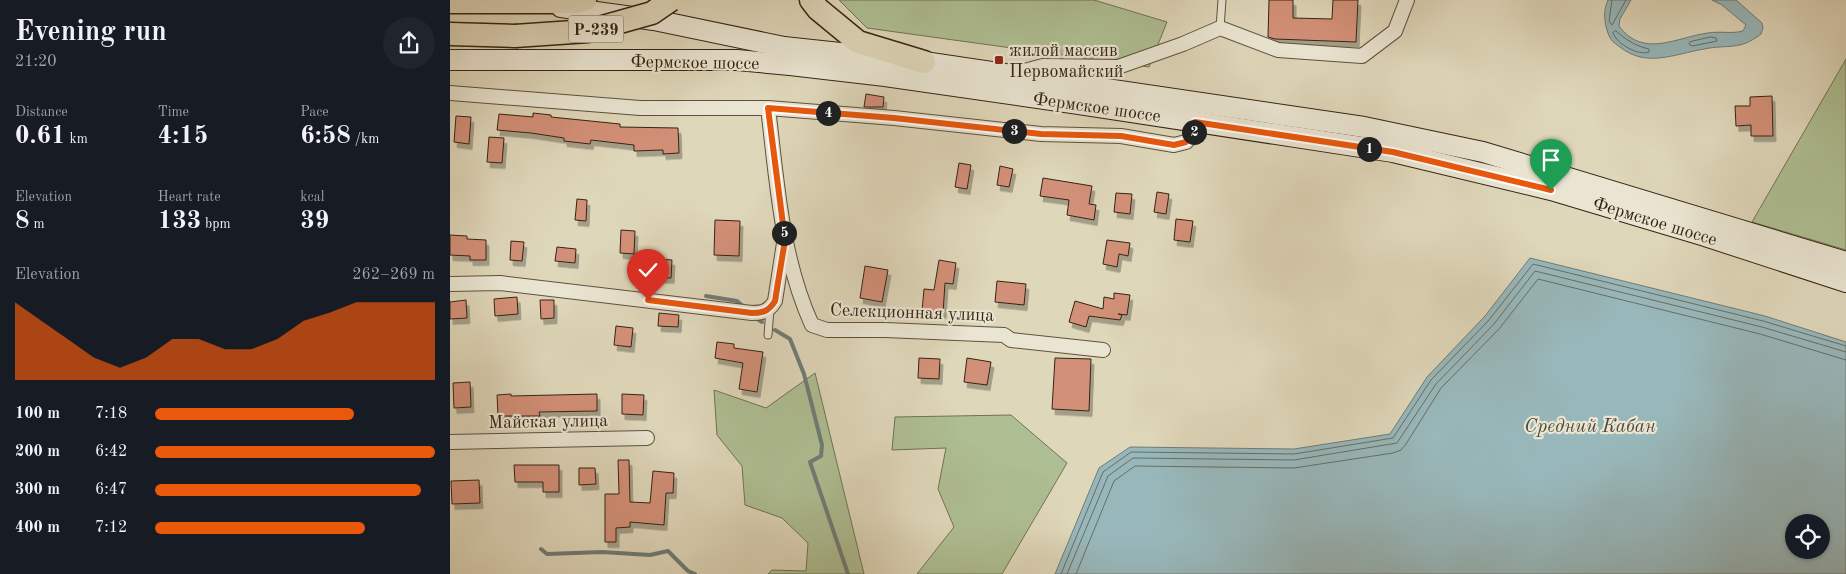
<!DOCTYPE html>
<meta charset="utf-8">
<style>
body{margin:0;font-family:"Old Standard TT",serif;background:#20242c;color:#f1f3f6;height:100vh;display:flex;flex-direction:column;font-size:19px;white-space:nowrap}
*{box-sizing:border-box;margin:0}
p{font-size:16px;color:#9ea1a6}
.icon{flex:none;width:28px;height:28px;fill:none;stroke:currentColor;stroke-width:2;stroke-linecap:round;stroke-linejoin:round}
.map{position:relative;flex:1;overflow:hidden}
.side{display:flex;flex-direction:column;background:#171b24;width:450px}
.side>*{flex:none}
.buttons{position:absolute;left:1335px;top:514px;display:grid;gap:10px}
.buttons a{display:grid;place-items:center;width:45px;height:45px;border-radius:50%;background:#171b24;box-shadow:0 1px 4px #0004;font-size:25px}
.pin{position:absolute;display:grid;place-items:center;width:42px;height:42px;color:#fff;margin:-51px -21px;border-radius:50% 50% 50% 0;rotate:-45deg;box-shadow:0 0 5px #0007}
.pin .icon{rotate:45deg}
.km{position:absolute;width:25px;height:25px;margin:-12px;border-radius:50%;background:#222;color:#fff;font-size:14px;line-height:25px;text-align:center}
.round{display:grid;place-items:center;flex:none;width:52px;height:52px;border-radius:26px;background:#20242c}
.overview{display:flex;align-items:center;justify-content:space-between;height:85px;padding:0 15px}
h1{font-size:28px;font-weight:600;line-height:38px}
.stats{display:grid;grid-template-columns:repeat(3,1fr);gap:8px;height:85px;padding:5px 15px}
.stats div{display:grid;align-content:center}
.stats b{font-size:25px;font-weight:600}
.stats small{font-size:14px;font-weight:400}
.stats p{font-size:14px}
.chart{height:140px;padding:10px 15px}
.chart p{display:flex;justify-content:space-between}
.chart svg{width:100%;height:90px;margin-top:5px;fill:#ea580c;opacity:.7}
ul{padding:0 15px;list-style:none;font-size:16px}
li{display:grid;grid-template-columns:80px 60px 1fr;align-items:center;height:38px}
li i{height:12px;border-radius:6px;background:#ea580c}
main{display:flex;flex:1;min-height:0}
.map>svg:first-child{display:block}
.green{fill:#aebf93;stroke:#717253}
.water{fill:#98b7ba;stroke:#707c77;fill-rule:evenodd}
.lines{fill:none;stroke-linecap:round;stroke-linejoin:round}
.shore{stroke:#666e66;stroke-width:1}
.stream{stroke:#707c77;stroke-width:4}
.building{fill:#d39078;stroke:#342413;filter:url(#shadow)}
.service-casing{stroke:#5f513d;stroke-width:9}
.minor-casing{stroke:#5f513d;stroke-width:16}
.secondary-casing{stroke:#342413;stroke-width:22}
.primary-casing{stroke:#342413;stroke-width:25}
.service{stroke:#eae5d2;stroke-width:7}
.minor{stroke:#eae5d2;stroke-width:14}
.secondary{stroke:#eae5d2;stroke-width:20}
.primary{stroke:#dfd7ba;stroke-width:22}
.primary-bridge-casing{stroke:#342413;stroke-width:25;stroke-linecap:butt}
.primary-bridge{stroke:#dfd7ba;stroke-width:22}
.route-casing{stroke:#fff;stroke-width:10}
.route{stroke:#ea580c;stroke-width:6}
.poi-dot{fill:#8f2418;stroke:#eae5d2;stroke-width:2}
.labels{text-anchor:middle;stroke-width:4.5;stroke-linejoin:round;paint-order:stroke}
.shield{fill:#eae5d2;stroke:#6b5e4c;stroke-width:1}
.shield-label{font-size:16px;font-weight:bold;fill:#342413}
.poi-label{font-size:18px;fill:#342413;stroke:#eae5d2;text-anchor:start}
.street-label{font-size:18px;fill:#342413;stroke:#eae5d2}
.water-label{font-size:19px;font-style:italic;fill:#4d493d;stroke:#eae5d2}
</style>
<main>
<section class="side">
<div class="overview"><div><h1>Evening run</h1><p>21:20</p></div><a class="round"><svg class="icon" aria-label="share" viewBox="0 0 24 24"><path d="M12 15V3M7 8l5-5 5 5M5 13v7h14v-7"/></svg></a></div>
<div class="stats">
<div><p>Distance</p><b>0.61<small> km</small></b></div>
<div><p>Time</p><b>4:15</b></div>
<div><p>Pace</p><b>6:58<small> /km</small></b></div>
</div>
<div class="stats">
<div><p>Elevation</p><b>8<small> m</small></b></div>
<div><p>Heart rate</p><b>133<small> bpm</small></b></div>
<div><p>kcal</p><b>39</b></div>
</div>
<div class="chart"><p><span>Elevation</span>262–269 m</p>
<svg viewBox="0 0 160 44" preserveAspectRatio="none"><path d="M0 44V6L10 15L20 24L30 33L40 38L50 33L60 24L70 24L80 29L90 29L100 24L110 15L120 11L130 6L140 6L150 6L160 6V44z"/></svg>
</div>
<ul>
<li><b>100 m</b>7:18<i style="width:71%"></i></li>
<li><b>200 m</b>6:42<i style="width:100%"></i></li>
<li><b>300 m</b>6:47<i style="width:95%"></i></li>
<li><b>400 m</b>7:12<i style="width:75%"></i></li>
</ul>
</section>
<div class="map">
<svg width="1396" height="574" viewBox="0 0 1396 574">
<defs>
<filter id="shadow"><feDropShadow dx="3" dy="5.5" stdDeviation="0" flood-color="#0004"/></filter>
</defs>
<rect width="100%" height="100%" fill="#dfd7ba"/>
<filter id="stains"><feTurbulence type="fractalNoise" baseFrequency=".004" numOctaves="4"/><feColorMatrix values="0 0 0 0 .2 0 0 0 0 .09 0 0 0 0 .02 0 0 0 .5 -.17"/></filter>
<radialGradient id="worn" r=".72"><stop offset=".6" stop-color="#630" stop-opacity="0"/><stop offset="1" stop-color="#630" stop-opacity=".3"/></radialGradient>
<!-- green -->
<g class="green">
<polygon points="389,0 644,0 717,22 699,67 417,28"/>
<polygon points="1396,59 1396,250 1302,222"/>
<polygon points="365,373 414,574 318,574 322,570 356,571 358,543 332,518 295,505 292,466 267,435 264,390 316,408"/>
<polygon points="561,415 617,463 552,574 467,574 504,527 488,489 496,448 442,450 445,417"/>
</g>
<!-- water -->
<g class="water">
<path d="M1158 0H1181L1170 19 1169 26C1193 59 1227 37 1258 33 1270 31 1282 34 1293 31L1296 25 1272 5 1262 0H1286L1312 23 1313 28 1311 34C1289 51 1279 44 1254 49 1225 54 1196 68 1170 47 1164 43 1160 40 1158 33 1154 22 1153 11 1158 0Z"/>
<path d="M1080 258 1315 316 1396 342V574H605L649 468 680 447 844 449 940 434 977 377 1035 316ZM1371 522V550H1344V522Z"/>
</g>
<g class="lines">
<!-- shore -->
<g class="shore">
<polyline points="1162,0 1159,21 1162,25 1176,0"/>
<path d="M1166 31C1175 39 1185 46 1199 49V52C1188 56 1167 44 1163 33Z"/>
<polygon points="1261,37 1266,38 1267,41 1242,46 1239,44 1240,42"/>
<polyline points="611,574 653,472 681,452 844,454 943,438 981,380 1039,320 1083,264 1313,321 1396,346"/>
<polyline points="617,574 658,476 683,458 844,460 947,443 986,384 1044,324 1085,271 1312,327 1396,352"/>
<polyline points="626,574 664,481 685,466 844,468 943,453 951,450 956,444 991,388 1049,329 1088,279 1310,334 1396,360"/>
</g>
<!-- stream -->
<g class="stream">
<polyline points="256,296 287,301 294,307"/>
<polyline points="306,318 312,322"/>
<polyline points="325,330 340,339 354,374 372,445 371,456 360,462 398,574"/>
<polyline points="91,549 97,554 152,552 200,555 218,551 238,571 245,574"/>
</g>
</g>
<!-- building -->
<g class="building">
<polygon points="819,0 843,0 843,18 882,19 883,0 908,0 906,42 825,39 818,37"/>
<polygon points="416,94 434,97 433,107 414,107"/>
<polygon points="1322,96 1323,136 1301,136 1301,125 1286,126 1285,106 1300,106 1300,97"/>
<polygon points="83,113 101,115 101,117 170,124 170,127 228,128 229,153 213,154 213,150 184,151 184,145 141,140 140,144 114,141 114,138 81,133 47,130 49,114 83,117"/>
<polygon points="6,116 21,117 19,144 4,142"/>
<polygon points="39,137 54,138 52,163 37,162"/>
<polygon points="509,163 521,165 517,189 505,187"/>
<polygon points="550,166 563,169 559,187 547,185"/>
<polygon points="593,178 642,186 639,204 646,205 644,220 617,215 619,200 590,196"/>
<polygon points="707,192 719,194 716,214 704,212"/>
<polygon points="666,193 682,194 680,214 664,212"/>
<polygon points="127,199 137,200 136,221 125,220"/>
<polygon points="726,219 743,221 740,242 724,240"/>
<polygon points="265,220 290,221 289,256 264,255"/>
<polygon points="171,230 185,231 184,254 170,253"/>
<polygon points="0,235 17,236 17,239 36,240 36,260 20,260 20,256 0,255"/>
<polygon points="657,240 680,243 678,256 669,254 667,267 653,264"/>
<polygon points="61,241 74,242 72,261 60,260"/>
<polygon points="107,247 126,249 125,263 105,261"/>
<polygon points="206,259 222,260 221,278 205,277"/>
<polygon points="489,260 506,263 503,284 495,283 493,313 472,311 474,289 484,290"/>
<polygon points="415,266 438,270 432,302 410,298"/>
<polygon points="547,281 576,284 574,305 545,302"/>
<polygon points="664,293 680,295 677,315 668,314 672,315 670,320 639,316 636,327 619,322 625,301 653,309 654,297 664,299"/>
<polygon points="67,297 68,314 45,316 44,299"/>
<polygon points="16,300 17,318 0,319 0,302"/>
<polygon points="90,300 104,300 104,318 91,319"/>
<polygon points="209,313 229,315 228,327 208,326"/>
<polygon points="166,326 183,328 181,347 164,345"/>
<polygon points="267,342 284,344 284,348 313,352 307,392 289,389 293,363 265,358"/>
<polygon points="469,358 490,359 489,379 468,378"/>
<polygon points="517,358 541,362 537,385 514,382"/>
<polygon points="605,358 641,359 639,411 602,409"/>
<polygon points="20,382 21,407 4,408 3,383"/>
<polygon points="61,394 61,396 147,394 147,411 89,412 90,416 48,416 47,395"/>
<polygon points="172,394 194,395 193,415 172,414"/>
<polygon points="168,460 179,460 180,502 200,503 203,471 224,473 223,493 216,493 214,525 180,522 180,527 166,528 166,542 155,542 155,494 169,494"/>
<polygon points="64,465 109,465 109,492 93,492 93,482 65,482"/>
<polygon points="129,468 145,468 146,484 129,485"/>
<polygon points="29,480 30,503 2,504 1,481"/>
</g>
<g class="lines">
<defs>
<g id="service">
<polyline points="770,28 772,0"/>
<polyline points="318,335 320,309"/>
</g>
<g id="minor">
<polyline points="567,73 593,66 668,67 733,44 770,28 828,50 912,56 945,31 957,0"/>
<polyline points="0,93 190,108 318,108 444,118 591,134 671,136 724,145 736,142 743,135 745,122"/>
<path d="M318 108C327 181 331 257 362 325L377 330H435L554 335 561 340 653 350"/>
<path d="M0 284 50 283 302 313C313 313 319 311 325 301L334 243"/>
<polyline points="0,442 197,438"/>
</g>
<g id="secondary">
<polyline points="111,7 204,20 334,47 474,62 914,127 1033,152 1396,262"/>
<polyline points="0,60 287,60 340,65 435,76 629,104 943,152 1101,190 1255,236 1396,282"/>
</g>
<g id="primary">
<polyline points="361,0 368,9 408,42 474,62"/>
<polyline points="0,2 125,2 135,0"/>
<polyline points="0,34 65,36"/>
</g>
</defs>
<!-- service casing -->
<use href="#service" class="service-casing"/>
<!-- minor casing -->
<use href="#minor" class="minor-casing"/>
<!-- secondary casing -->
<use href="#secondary" class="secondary-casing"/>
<!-- primary casing -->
<use href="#primary" class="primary-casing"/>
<!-- service -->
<use href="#service" class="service"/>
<!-- minor -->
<use href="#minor" class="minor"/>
<!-- secondary -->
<use href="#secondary" class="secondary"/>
<!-- primary -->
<use href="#primary" class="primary"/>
<defs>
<polyline id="primary-bridge" points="65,36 138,31 202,13 221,0"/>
</defs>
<!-- primary-bridge casing -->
<use href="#primary-bridge" class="primary-bridge-casing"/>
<!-- primary-bridge -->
<use href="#primary-bridge" class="primary-bridge"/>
</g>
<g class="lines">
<defs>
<path id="route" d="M198 300 302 313C313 313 319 311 325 301L335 240 318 108 444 118 591 134 671 136 724 145 736 142 743 135 745 122 943 152 1101 190"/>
</defs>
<!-- route casing -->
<use href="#route" class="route-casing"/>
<!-- route -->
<use href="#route" class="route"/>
</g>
<!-- markers -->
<rect class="poi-dot" x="544" y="55" width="10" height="10" rx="2.5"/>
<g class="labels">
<!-- shield labels -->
<rect class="shield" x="118.5" y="15.5" width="55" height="27" rx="4"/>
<g class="shield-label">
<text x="146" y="35">Р-239</text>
</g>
<!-- poi labels -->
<g class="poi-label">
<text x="559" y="56">жилой массив<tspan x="559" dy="21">Первомайский</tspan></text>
</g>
<!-- street labels -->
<g class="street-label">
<text transform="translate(245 62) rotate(1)" y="6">Фермское шоссе</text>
<text transform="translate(647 107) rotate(8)" y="6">Фермское шоссе</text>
<text transform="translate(1205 221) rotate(17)" y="6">Фермское шоссе</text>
<text transform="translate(462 312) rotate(2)" y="6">Селекционная улица</text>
<text transform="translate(98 421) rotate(-1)" y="6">Майская улица</text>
</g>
<!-- water labels -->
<g class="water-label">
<text x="1140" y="432">Средний Кабан</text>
</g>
</g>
<rect width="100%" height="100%" filter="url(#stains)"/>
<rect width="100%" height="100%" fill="url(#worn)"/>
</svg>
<div class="buttons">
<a><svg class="icon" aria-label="locate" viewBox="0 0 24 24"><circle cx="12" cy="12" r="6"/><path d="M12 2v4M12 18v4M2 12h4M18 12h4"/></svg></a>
</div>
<div class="pin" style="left:1101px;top:190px;background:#1e9e55"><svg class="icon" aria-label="arrive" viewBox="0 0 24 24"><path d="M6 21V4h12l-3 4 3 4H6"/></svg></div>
<div class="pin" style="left:198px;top:300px;background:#d93025"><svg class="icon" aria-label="check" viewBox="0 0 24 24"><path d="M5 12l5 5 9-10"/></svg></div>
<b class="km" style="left:919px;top:149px">1</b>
<b class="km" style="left:744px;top:132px">2</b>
<b class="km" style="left:564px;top:131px">3</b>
<b class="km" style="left:378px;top:113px">4</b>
<b class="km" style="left:334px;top:233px">5</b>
</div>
</main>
